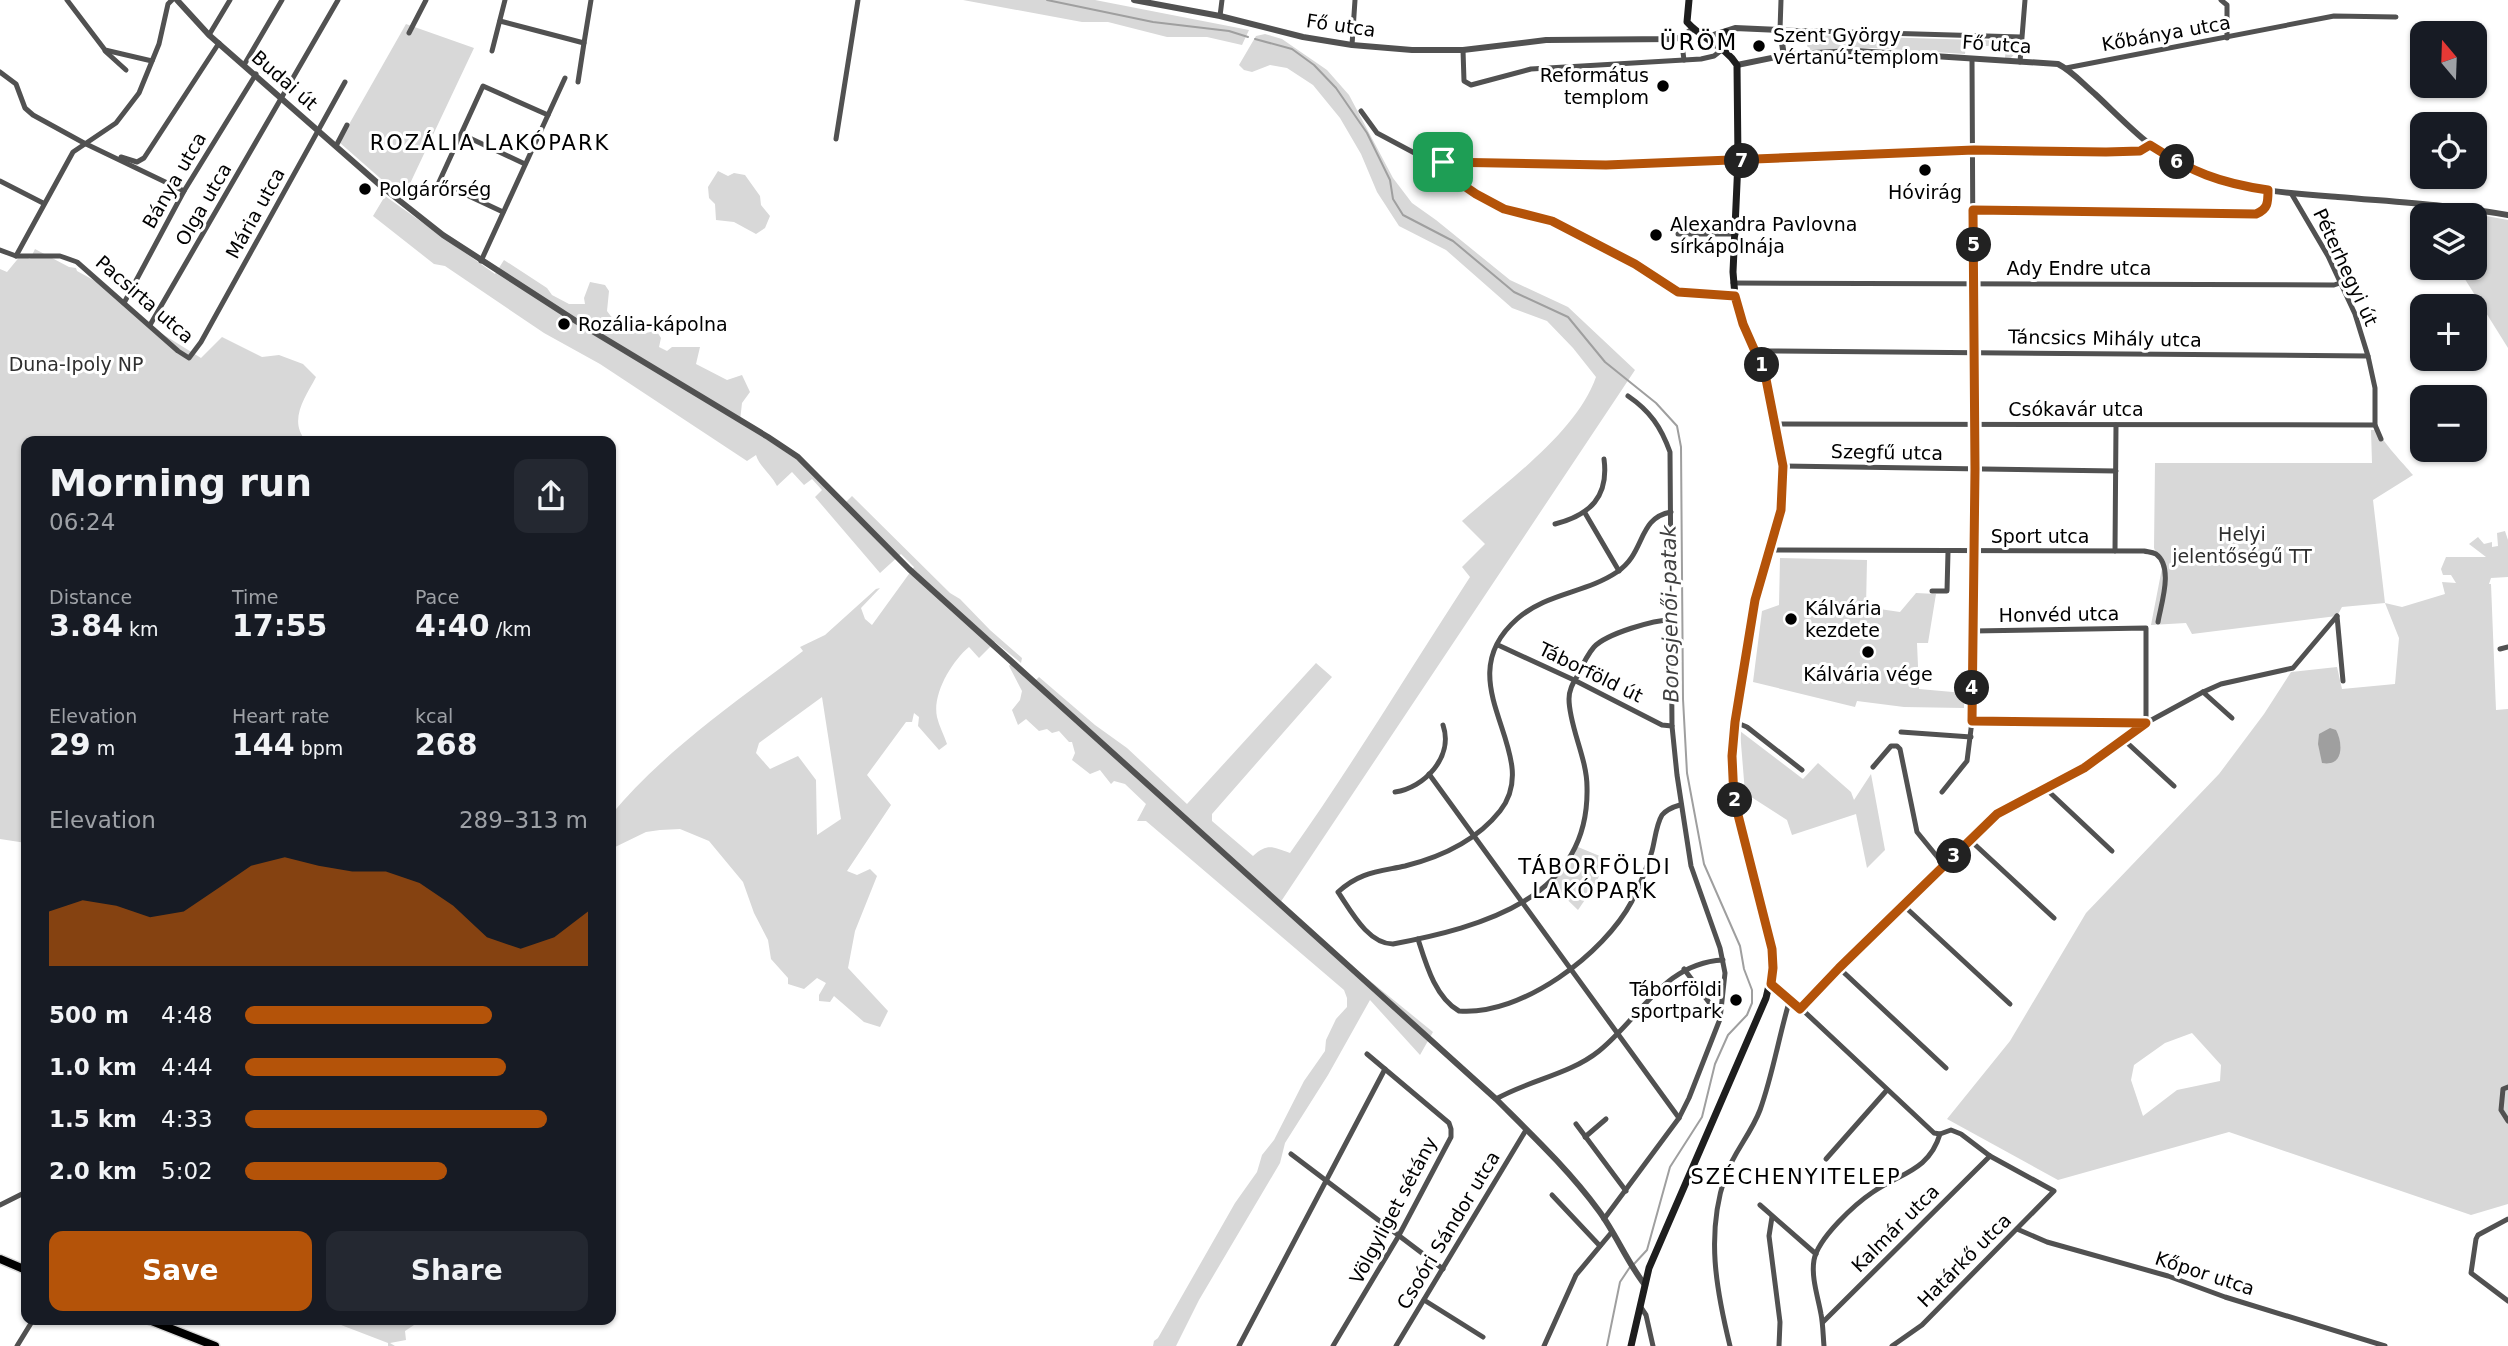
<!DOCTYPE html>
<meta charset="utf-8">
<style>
body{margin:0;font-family:"DejaVu Sans",sans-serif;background:#242831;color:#f1f3f6;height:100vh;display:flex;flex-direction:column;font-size:26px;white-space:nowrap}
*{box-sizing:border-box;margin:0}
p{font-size:23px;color:#9ea1a6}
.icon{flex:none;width:38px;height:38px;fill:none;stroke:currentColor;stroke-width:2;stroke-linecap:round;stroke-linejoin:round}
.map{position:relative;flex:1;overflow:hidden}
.details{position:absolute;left:21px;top:436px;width:595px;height:889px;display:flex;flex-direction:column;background:#171b24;border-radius:14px;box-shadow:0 2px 5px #0004}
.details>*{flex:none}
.needle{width:46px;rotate:341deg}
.fabs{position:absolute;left:2410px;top:21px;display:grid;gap:14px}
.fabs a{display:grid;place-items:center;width:77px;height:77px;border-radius:14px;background:#171b24;box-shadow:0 2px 5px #0004;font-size:35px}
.pin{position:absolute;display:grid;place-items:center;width:60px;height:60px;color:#fff;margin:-30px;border-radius:14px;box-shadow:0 4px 10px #0006}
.km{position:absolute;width:35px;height:35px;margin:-18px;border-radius:50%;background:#222;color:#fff;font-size:19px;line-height:35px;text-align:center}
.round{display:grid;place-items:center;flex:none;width:74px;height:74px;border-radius:14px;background:#242831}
.headline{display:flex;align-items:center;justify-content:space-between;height:119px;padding:0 28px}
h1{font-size:38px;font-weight:600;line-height:52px}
.metrics{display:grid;grid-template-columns:repeat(3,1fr);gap:10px;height:119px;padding:7px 28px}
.metrics div{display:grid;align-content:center}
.metrics b{font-size:30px;font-weight:600}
.metrics small{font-size:19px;font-weight:400}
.metrics p{font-size:19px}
.chart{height:196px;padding:14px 28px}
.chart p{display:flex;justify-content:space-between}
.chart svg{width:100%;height:126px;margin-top:7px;fill:#b45309;opacity:.7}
.cta{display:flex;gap:14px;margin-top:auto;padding:14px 28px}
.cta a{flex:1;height:80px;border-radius:14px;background:#b45309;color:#fff;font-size:28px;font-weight:600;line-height:80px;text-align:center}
.cta a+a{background:#242831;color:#f1f3f6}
ul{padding:0 28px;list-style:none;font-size:23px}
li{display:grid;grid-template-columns:112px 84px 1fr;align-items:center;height:52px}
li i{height:18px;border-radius:9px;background:#b45309}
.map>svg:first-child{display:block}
.green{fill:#d8d8d8;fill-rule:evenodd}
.water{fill:#9f9f9f}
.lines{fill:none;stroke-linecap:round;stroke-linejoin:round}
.stream{stroke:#9f9f9f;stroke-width:2}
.primary-casing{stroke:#dbdbdb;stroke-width:11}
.minor{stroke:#515151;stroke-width:5}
.tertiary{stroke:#515151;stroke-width:6}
.secondary{stroke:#1e1e1e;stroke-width:7}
.primary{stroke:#000;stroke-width:8}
.route-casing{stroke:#fff;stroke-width:14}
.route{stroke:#b45309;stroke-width:9}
.poi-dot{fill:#000;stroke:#fff;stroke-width:2.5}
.labels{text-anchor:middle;stroke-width:6;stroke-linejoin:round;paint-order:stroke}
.street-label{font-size:19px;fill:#000;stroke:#fff}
.poi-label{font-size:19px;fill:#000;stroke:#fff;text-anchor:start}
.park-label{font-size:19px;fill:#2f2f2f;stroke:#fff}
.neighbourhood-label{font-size:21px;letter-spacing:2px;fill:#000;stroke:#fff}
.water-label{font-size:21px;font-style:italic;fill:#404040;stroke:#fff}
.quarter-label{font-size:23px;letter-spacing:2px;fill:#000;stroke:#fff}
</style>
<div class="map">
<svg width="2508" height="1346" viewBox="0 0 2508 1346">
<rect width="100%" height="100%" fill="#fff"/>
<!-- green -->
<g class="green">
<polygon points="963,0 1095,0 1249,30 1242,45 1207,37 1167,37 1108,22 1082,22"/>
<polygon points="406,24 474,48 406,192 399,189 397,193 339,142"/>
<path d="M1265 34 1282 39 1327 70 1349 95 1393 178 1412 203 1436 220 1510 280 1568 307 1635 370 1278 906 1433 1032 1420 1055 1370 1000 1328 1075 1285 1143 1280 1163 1199 1300 1176 1346H1153L1154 1341 1158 1338 1235 1203 1257 1172 1262 1155 1274 1140 1304 1081 1325 1051 1326 1040 1336 1019 1347 1007V998L1344 990 1146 821H1137L1146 804 1125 784 1114 781 1111 784 1100 770 1090 774 1072 760 1075 753 1072 742H1069L1059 731 1052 733 1047 729 1039 731 1026 719 1018 725 1012 710 1020 700 1022 691 1009 666 1011 663 1033 683 1039 677 1095 725 1127 748 1187 804 1316 663 1332 677 1212 814V821L1253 856C1268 843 1272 847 1290 853 1353 764 1410 669 1470 577L1462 567 1485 544 1462 521C1506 482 1577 432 1596 377L1573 348 1547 321 1512 308 1446 250 1399 226 1377 192 1361 154 1340 118 1313 85 1287 68 1270 65 1252 72 1244 70 1239 65 1256 36Z"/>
<polygon points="1809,35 2013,41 2016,43 2016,52 2011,58 2005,58 2006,46 1966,46 1965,54 1873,48 1808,50 1807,44 1793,44 1794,39 1806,40"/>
<polygon points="718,171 728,176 734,173 745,175 760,196 761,205 770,216 765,228 756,234 734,222 716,220 715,204 709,198 708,187"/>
<path d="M385 196 495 274 504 260 547 288 552 295 569 304H585L584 298 590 282 605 285 609 291 607 311C618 327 637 339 656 330L661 338 659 347 667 351 672 347H700L696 364 727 380 742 375 750 392 742 403 740 421 800 462 843 505 852 496 950 593 960 599 990 630 1022 658 1021 663 995 642 979 658 969 647C952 661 932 694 937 717 939 726 944 735 947 744L939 750 918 726 919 717 914 713 912 722H906L867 775 891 805 847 871 857 875 870 869 877 876 855 931 848 968 888 1011 880 1027 864 1022 834 996 830 1002 819 1001V995L826 983 817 978 804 989 788 984V978L771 959 768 940 754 913 743 882 709 841 680 829 660 830 646 832 611 849V815C665 750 736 702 803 651L800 647 825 635 876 589 880 588 861 608 865 619 872 625 914 567 901 554 880 573 815 497 822 490 812 479 804 485 792 472 777 486C771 474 759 466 756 455L747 461 600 364 544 333 445 266 434 264 373 216ZM822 697 841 819 817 835 816 780 798 756 770 769 756 753 759 743Z"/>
<polygon points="2454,210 2508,220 2508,348 2458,268 2474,268 2474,215 2452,215"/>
<path d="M35 249 69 267 76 268 77 271 97 282 156 330 201 358 222 337 262 357 279 355 303 364 316 377C305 398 288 420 306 441H26V843L0 839V269L7 272 21 255 30 259Z"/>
<path d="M2371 430H2378C2382 442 2403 463 2413 475L2373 500 2385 603 2402 607 2445 594 2442 582 2456 583 2451 575H2443L2441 569 2446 557H2486L2469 544 2478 537 2484 544 2492 542V547L2498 546 2497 533 2505 531 2508 540V577L2491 578 2489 584H2491L2496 710 2508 709V1204L2471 1215 2229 1132 2058 1180 1947 1119 2010 1041 2086 913 2219 774 2264 714 2291 672 2337 667 2342 689 2395 684 2399 638 2385 603 2342 607 2337 616 2192 634 2186 623 2151 625 2162 568 2154 548 2155 463H2372ZM2192 1033 2221 1065 2220 1081 2177 1090 2143 1116 2131 1080 2134 1065 2165 1043Z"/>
<polygon points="1780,558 1867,560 1866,607 1900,612 1916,593 1936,594 1928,643 1917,643 1919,689 1964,693 1964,708 1904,707 1857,701 1855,707 1753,682 1762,611 1779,605"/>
<polygon points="1740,731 1803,779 1818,763 1851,792 1854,800 1871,774 1885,850 1867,868 1856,814 1792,835 1787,820 1745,793"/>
<polygon points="1578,847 1607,859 1595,885 1578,910 1551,884 1570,863"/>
<polygon points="328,1320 412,1320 414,1325 405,1331 406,1340 390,1343 395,1346 388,1346 388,1343"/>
</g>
<!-- water -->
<path class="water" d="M2330 728 2336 730C2343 743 2344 767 2322 763L2318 744 2319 734Z"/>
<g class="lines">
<!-- stream -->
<g class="stream">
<polyline points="1047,0 1153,22 1229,31 1248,37"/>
<polyline points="1255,39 1292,49 1314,65 1336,88 1367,133 1390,180 1393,199 1403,215 1453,241 1514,292 1568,317 1605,362 1656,403 1677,426 1681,447 1683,699 1687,773 1704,864 1740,946 1744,969 1752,990 1752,1003 1747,1015 1728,1035 1715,1064 1702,1117 1670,1167 1647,1250 1634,1264"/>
<polyline points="1607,1346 1620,1282 1630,1267"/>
</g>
<defs>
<g id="primary">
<polyline points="0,1259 26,1270"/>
<polyline points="149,1320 215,1346"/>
</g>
</defs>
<!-- primary casing -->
<use href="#primary" class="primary-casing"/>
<!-- minor -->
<g class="minor">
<polyline points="67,0 105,50 152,61"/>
<polyline points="1781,0 1780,30 2021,37"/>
<polyline points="2221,0 2227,5 2227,38"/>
<polyline points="1220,16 1222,0"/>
<polyline points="500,21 584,43 578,82"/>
<polyline points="409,33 426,0"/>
<polyline points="209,35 230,0"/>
<polyline points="1681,37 1684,60"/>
<polyline points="584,43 591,0"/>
<polyline points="1352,45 1355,0"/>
<polyline points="1463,50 1464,81 1471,85 1531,69 1701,59 1714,56 1723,49"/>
<polyline points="105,51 126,70"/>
<polyline points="492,51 505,0"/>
<polyline points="2020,62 2025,0"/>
<polyline points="244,65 282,0"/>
<polyline points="2066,68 2334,16 2396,17"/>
<polyline points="0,72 16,84 25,108 33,115 84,143 184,191"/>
<polyline points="1361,111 1377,133 1422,157 1476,194 1504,209 1552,221 1635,264 1678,292 1735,296"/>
<polyline points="461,134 525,164"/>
<polyline points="836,139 858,0"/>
<polyline points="336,146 347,125"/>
<polyline points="121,157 137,162 144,158 219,43"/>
<polyline points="1422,157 1443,162 1606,165 1974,150 2106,152 2140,151 2150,145"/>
<polyline points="0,181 43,203"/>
<polyline points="2291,193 2328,256 2355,314 2368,356 2375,388 2375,425 2381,439"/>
<path d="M1974 210 2256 214C2268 209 2267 203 2268 190"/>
<polyline points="503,212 439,182 483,86 548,115"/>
<polyline points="1678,234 1736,234"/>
<polyline points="0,250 16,256 60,256 77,262 178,351 189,358 201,342 345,82"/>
<polyline points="16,256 73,152 116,123 139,93 159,44 168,4 172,0"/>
<polyline points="481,261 565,78"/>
<polyline points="1733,283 2334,285 2340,283"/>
<polyline points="124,303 184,191 256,74"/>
<polyline points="150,325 338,0"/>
<polyline points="1757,353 1766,351 2368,356"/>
<polyline points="1776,424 2375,425"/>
<polyline points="1783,466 2116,471"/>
<path d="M1671 512C1637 518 1646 553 1617 572 1586 593 1546 593 1517 619 1444 683 1546 753 1500 811 1477 840 1441 857 1405 866 1377 872 1360 872 1338 892 1351 911 1368 944 1393 944 1481 927 1590 899 1587 787 1587 758 1569 726 1569 699 1569 690 1573 682 1578 675 1582 666 1587 655 1594 647 1606 634 1655 619 1673 620"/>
<polyline points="1585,513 1619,571"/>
<path d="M1555 524C1590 515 1609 497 1604 459"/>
<path d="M1770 550 2144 551C2148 552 2152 552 2156 554 2174 567 2161 604 2158 622"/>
<polyline points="2115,551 2116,425"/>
<polyline points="1932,591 1947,591 1948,552"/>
<polyline points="2337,616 2343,681"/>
<polyline points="1973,631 2146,628 2146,723"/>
<polyline points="1498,645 1574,680 1662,725 1672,726"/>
<polyline points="2500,649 2508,647"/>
<polyline points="2203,692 2232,718"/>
<polyline points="1972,721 2146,723"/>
<polyline points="1735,722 1747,727 1802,770"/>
<polyline points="1901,732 1971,737"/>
<polyline points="2123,739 2174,786"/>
<polyline points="1873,767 1891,746 1897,746 1900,749 1917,832 1944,865"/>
<polyline points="1429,774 1679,1118"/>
<polyline points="2045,788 2112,851"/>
<path d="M1395 792C1424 788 1454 757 1443 725"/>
<polyline points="1942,792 1967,761 1972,721 1974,469 1972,59"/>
<polyline points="1971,841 2054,918"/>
<polyline points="1903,905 2010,1004"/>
<path d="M1418 939C1426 964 1435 997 1459 1011 1522 1016 1604 954 1632 901 1640 885 1647 868 1652 851 1655 840 1656 825 1662 815 1667 809 1673 807 1680 805"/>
<polyline points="1839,968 1946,1068"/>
<polyline points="1684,969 1720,1017"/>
<polyline points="1771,984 1792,1000 1934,1133 1940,1134 1951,1130 1961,1134 1990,1156 2054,1191 1922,1325 1892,1346"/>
<polyline points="1800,1009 1839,968 1997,814 2084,768 2146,723 2203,692 2221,684 2293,668 2337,616"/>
<polyline points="2508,1087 2503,1089 2501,1110 2508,1121"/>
<path d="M1496 1099C1529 1080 1569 1075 1599 1051 1641 1017 1664 963 1723 960"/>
<polyline points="1576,1124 1626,1191"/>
<polyline points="1585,1137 1606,1119"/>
<polyline points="1291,1154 1443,1269"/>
<polyline points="1826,1159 1887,1090"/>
<polyline points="1726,1176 1734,1183"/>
<polyline points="1552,1195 1600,1246"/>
<polyline points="0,1205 26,1192"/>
<polyline points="1760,1205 1816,1254"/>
<polyline points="1772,1217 1769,1236 1780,1322 1779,1346"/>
<path d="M1604 1219 1679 1118 1689 1098 1720 1019 1725 973 1720 948 1691 866 1677 775 1672 726 1670 452C1661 427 1650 411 1628 396"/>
<polyline points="2508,1219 2478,1235 2476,1239 2471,1273 2508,1301"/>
<polyline points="2017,1229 2047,1242 2168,1276 2225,1297 2385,1346"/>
<polyline points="1424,1300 1483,1337"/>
<polyline points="1640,1306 1646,1315 1653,1346"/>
<polyline points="1823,1322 1990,1156"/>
<polyline points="17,1346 33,1320"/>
<polyline points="1239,1346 1385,1069"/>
<polyline points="1333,1346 1398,1237 1451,1137 1451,1129 1449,1123 1367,1054"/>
<polyline points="1396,1346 1526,1130"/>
<polyline points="1544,1346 1576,1275 1611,1233"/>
<path d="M1730 1346C1716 1289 1706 1234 1725 1177 1733 1153 1751 1134 1760 1110 1772 1077 1778 1041 1788 1006L1792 1000"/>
<path d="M1824 1346C1823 1335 1823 1324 1821 1314 1818 1297 1811 1277 1814 1260 1818 1238 1855 1204 1873 1192 1900 1173 1929 1171 1940 1134"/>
</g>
<!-- tertiary -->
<g class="tertiary">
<path d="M177 0 209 35 381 186 443 235 579 323 768 437 798 457 909 569 1496 1099C1532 1135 1569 1170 1599 1211 1616 1234 1627 1262 1645 1285"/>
<polyline points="1134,0 1220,16 1303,37 1352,45 1412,50 1463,50 1546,40 1675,39 1681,37 1693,29"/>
<polyline points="1707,37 1735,28 1780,30 1784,56"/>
<path d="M1737 65 1791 54 1856 51 2058 64C2072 71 2083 84 2095 94 2122 119 2149 149 2182 165 2231 190 2284 193 2338 197 2395 202 2452 205 2508 215"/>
</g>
<!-- secondary -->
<g class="secondary">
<polyline points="1723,49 1726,32"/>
<path d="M1631 1346 1649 1268 1766 998 1773 968 1772 949 1734 799 1732 756 1735 722 1755 600 1781 510 1783 466 1765 374 1743 324 1735 296 1733 272 1738 161 1737 65C1725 46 1702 39 1687 22L1689 0"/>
</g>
<!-- primary -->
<use href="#primary" class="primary"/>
</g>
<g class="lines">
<defs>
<path id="route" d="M2150 145C2192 172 2219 183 2268 190 2268 203 2268 209 2256 214L1973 210 1975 469 1972 721 2146 723 2084 768 1997 814 1839 968 1800 1009 1771 984 1773 968 1772 949 1734 799 1732 756 1735 722 1755 600 1781 510 1783 466 1765 374 1743 324 1735 296 1678 292 1635 264 1552 221 1504 209 1476 194 1422 157 1443 162 1606 165 1974 150 2106 152 2140 151Z"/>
</defs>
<!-- route casing -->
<use href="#route" class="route-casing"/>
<!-- route -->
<use href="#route" class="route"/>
</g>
<!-- markers -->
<g class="poi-dot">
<circle cx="1759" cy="46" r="7"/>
<circle cx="1663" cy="86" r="7"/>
<circle cx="1925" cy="170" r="7"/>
<circle cx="365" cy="189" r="7"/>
<circle cx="1656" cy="235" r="7"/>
<circle cx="564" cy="324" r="7"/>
<circle cx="1791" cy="619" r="7"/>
<circle cx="1868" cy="652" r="7"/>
<circle cx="1736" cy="1000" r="7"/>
</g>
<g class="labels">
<!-- street labels -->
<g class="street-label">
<text transform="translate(1341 25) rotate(8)" y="7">Fő utca</text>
<text transform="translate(2166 33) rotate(-10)" y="7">Kőbánya utca</text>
<text transform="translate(1997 44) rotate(4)" y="7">Fő utca</text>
<text transform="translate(285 80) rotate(41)" y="7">Budai út</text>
<text transform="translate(174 180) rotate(-60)" y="7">Bánya utca</text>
<text transform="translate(203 204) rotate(-60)" y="7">Olga utca</text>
<text transform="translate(255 213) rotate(-61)" y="7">Mária utca</text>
<text transform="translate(2346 267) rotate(65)" y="7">Péterhegyi út</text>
<text x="2079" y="275">Ady Endre utca</text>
<text transform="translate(145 299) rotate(41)" y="7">Pacsirta utca</text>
<text transform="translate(2105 338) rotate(1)" y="7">Táncsics Mihály utca</text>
<text x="2076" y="416">Csókavár utca</text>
<text transform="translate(1887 452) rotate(1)" y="7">Szegfű utca</text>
<text x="2040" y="543">Sport utca</text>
<text transform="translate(2059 614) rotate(-1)" y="7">Honvéd utca</text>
<text transform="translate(1591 672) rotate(26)" y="7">Táborföld út</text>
<text transform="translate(1393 1210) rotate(-62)" y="7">Völgyliget sétány</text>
<text transform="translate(1895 1228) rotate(-45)" y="7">Kalmár utca</text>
<text transform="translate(1448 1230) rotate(-59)" y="7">Csoóri Sándor utca</text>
<text transform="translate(1964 1260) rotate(-45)" y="7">Határkő utca</text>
<text transform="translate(2205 1273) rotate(18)" y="7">Kőpor utca</text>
</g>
<!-- poi labels -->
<g class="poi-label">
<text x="1773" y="42">Szent György<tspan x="1773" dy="22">vértanú-templom</tspan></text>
<text x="1649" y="82" text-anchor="end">Református<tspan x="1649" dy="22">templom</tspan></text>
<text x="379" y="196">Polgárőrség</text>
<text x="1925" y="199" text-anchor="middle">Hóvirág</text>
<text x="1670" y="231">Alexandra Pavlovna<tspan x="1670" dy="22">sírkápolnája</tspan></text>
<text x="578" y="331">Rozália-kápolna</text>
<text x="1805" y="615">Kálvária<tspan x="1805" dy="22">kezdete</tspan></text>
<text x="1868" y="681" text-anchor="middle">Kálvária vége</text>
<text x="1722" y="996" text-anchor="end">Táborföldi<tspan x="1722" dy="22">sportpark</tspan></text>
</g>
<!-- park labels -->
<g class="park-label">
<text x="76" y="371">Duna-Ipoly NP</text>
<text x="2242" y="541">Helyi<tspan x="2242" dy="22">jelentőségű TT</tspan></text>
</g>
<!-- neighbourhood labels -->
<g class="neighbourhood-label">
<text x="490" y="150">ROZÁLIA LAKÓPARK</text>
<text x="1595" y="874">TÁBORFÖLDI<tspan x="1595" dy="24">LAKÓPARK</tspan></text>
<text x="1796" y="1184">SZÉCHENYITELEP</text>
</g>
<!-- water labels -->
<g class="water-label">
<text transform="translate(1670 614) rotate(-91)" y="7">Borosjenői-patak</text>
</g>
<!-- quarter labels -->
<g class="quarter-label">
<text x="1699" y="50">ÜRÖM</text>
</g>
</g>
</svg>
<div class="fabs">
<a><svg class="needle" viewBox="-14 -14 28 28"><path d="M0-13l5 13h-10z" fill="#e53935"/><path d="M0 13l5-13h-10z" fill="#9ea1a6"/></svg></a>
<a><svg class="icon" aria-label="locate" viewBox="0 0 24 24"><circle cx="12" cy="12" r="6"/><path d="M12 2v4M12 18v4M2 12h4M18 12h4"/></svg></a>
<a><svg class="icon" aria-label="layers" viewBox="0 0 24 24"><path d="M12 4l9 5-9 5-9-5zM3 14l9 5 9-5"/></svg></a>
<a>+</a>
<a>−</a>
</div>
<div class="pin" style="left:1443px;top:162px;background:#1e9e55"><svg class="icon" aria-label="arrive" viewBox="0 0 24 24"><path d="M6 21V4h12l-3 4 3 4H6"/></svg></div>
<b class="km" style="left:1762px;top:365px">1</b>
<b class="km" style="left:1735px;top:800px">2</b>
<b class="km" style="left:1954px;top:856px">3</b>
<b class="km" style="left:1972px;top:688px">4</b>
<b class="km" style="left:1974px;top:245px">5</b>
<b class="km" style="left:2177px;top:162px">6</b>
<b class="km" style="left:1742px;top:161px">7</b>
<section class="details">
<div class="headline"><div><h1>Morning run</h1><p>06:24</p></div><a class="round"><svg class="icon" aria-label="share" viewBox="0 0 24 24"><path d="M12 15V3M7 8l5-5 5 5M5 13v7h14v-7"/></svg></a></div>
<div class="metrics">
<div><p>Distance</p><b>3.84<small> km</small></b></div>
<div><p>Time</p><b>17:55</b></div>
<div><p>Pace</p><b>4:40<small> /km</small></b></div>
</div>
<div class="metrics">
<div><p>Elevation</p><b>29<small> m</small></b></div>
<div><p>Heart rate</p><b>144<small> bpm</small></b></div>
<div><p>kcal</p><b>268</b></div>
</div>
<div class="chart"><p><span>Elevation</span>289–313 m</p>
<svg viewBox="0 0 160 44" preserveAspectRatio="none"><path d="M0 44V25L10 21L20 23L30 27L40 25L50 17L60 9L70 6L80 9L90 11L100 11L110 15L120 23L130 34L140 38L150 34L160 25V44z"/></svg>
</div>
<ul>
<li><b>500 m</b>4:48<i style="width:72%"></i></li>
<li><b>1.0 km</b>4:44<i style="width:76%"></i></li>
<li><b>1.5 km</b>4:33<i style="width:88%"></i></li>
<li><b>2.0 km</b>5:02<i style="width:59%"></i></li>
</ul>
<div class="cta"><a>Save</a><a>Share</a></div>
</section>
</div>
